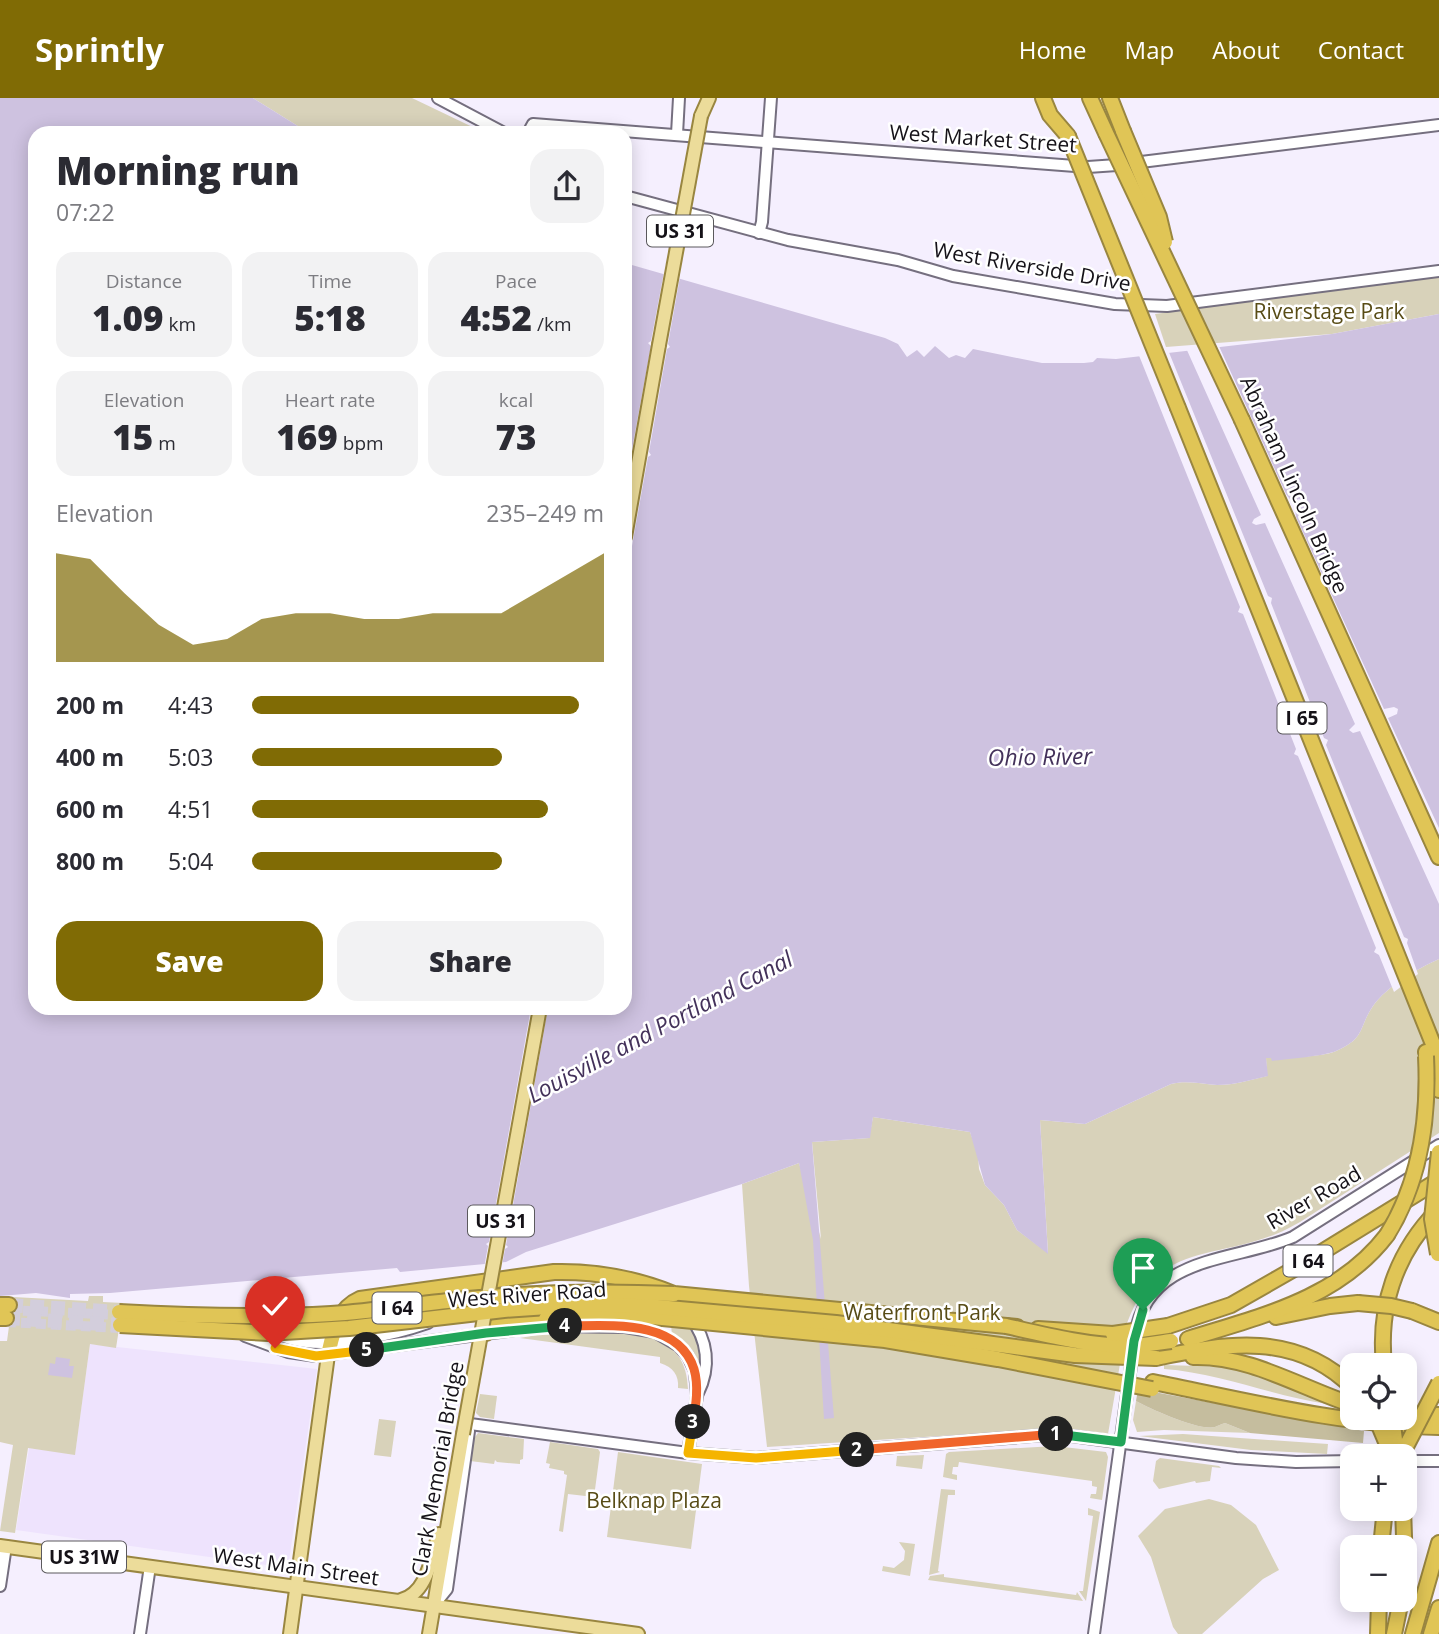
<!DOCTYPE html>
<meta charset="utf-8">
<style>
body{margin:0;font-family:"Open Sans",sans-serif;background:#f2f2f3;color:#2b2b33;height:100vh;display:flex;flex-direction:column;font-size:26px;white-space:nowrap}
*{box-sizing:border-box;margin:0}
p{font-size:23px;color:#7c7c81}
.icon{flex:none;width:38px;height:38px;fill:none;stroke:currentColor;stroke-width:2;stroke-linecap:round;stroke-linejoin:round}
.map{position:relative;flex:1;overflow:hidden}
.sheet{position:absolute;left:28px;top:28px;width:604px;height:889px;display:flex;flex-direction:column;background:#fff;border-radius:21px;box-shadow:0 4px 18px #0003}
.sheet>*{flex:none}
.controls{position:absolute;left:1340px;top:1255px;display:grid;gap:14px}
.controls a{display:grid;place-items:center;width:77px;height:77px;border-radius:14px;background:#fff;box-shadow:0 4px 18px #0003;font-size:35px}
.pin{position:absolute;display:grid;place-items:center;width:60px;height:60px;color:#fff;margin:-72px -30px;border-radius:50% 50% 50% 0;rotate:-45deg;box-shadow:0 0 7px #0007}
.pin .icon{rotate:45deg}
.km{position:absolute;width:35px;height:35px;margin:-18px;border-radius:50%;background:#222;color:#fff;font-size:19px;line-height:35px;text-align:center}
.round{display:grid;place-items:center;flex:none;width:74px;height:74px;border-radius:21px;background:#f2f2f3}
.summary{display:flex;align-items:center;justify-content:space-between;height:119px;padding:0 28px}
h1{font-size:38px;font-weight:800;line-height:52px}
.figures{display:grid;grid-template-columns:repeat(3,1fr);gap:10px;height:119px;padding:7px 28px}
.figures div{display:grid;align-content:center;border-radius:18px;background:#f2f2f3;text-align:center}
.figures b{font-size:35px;font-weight:800}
.figures small{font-size:19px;font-weight:400}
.figures p{font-size:19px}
.chart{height:196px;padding:14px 28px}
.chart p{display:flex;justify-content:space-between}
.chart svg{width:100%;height:126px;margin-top:7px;fill:#806b05;opacity:.7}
.cta{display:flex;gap:14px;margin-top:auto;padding:14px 28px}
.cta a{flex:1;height:80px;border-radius:21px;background:#806b05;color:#fff;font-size:28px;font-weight:800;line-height:80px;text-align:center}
.cta a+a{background:#f2f2f3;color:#2b2b33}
ul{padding:0 28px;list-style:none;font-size:23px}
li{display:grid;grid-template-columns:112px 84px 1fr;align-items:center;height:52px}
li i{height:18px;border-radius:9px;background:#806b05}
header{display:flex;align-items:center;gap:42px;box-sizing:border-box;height:98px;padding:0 35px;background:#806b05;color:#fff}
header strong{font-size:33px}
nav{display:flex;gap:38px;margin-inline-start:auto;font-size:24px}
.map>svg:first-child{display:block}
.built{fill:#eee3fd}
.green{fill:#d8d2ba}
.forest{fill:#c5bd9e}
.water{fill:#cec2e0}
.pier{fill:#f5effe}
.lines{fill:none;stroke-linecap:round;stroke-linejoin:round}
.tertiary-tunnel{stroke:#d3cedc;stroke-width:10;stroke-dasharray:10 5;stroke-linecap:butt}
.motorway-tunnel{stroke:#d3cedc;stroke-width:14;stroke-dasharray:14 7;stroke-linecap:butt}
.tertiary-casing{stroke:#756f7f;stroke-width:14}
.primary-casing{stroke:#998640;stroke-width:16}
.motorway-casing{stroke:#998640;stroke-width:18}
.tertiary{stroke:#fff;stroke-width:10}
.primary{stroke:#ecdc9a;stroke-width:12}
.motorway{stroke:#e0c556;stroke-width:14}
.primary-bridge-casing{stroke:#998640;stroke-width:16;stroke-linecap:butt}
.motorway-bridge-casing{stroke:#998640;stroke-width:18;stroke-linecap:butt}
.primary-bridge{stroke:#ecdc9a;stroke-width:12}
.motorway-bridge{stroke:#e0c556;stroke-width:14}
.split-1-casing{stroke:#fff;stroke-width:14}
.split-2-casing{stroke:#fff;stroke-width:14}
.split-3-casing{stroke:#fff;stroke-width:14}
.split-4-casing{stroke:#fff;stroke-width:14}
.split-5-casing{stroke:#fff;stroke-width:14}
.split-6-casing{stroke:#fff;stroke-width:14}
.split-1{stroke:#22a559;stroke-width:9}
.split-2{stroke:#f0652b;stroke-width:9}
.split-3{stroke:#f5b400;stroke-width:9}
.split-4{stroke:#f0652b;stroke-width:9}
.split-5{stroke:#22a559;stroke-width:9}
.split-6{stroke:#f5b400;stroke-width:9}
.labels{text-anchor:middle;stroke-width:5;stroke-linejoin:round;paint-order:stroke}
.shield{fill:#fff;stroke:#5b595d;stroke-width:2}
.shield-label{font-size:19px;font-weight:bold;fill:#151218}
.street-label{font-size:21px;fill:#151218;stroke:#fff}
.park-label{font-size:21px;fill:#584c16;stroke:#fff}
.water-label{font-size:23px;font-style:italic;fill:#43315a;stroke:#fff}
</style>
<header>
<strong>Sprintly</strong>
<nav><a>Home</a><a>Map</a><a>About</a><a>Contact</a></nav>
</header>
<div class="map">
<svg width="1439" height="1536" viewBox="0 0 1439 1536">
<rect width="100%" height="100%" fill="#f5effe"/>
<!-- built -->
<polygon class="built" points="90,1246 317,1271 288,1470 16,1432 29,1350 75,1356"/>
<!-- green -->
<g class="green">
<polygon points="253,0 412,0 485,35 309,35"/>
<polygon points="1439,177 1439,216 1332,236 1166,249 1155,216"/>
<path d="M1439 861V1035L1300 1124C1292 1128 1284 1133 1276 1136 1212 1162 1157 1145 1127 1225L1108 1336 1072 1331 1034 1332 767 1349 749 1188 742 1086 799 1065 821 1141 812 1044 869 1040 873 1019 970 1034 978 1056 979 1071 985 1087 1004 1107 1017 1132 1048 1155 1040 1022 1085 1026 1171 986C1186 982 1201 986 1217 987 1234 987 1251 982 1267 978L1266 960C1285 959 1319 960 1336 953 1366 940 1358 930 1373 908 1387 888 1417 871 1439 861Z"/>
<polygon points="89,1198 103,1198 103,1204 123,1205 116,1250 90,1246 75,1357 28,1350 15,1435 0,1433 13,1347 0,1344 0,1243 7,1243 13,1199 88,1203"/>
<polygon points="671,1227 691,1229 700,1253 698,1276 680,1244 672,1237"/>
<path d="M600 1235C642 1236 687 1238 688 1291L678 1290C679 1277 673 1269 660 1265V1259L520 1240 537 1237Z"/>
<path d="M1164 1267 1232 1269 1253 1275 1327 1306C1272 1298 1220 1275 1164 1271Z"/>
<polygon points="480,1296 497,1298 494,1321 480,1319 476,1315"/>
<path d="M1136 1303C1151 1311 1198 1333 1215 1329 1218 1328 1221 1326 1225 1325L1250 1335 1164 1332 1137 1334 1133 1322Z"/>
<polygon points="379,1321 396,1323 391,1359 374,1357"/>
<polygon points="478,1335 524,1341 523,1361 520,1362 520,1366 497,1364 495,1362 494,1366 470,1363 472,1343"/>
<polygon points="1183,1336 1328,1346 1327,1356 1251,1352 1139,1338"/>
<polygon points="550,1344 598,1351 600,1354 594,1399 568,1396 563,1434 559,1433 567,1377 564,1376 564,1373 549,1370 550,1366 546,1365"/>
<polygon points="1055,1348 1106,1354 1108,1359 1102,1402 1090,1400 1091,1396 1096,1396 1097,1389 1092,1388 1092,1383 959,1364 958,1369 953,1369 952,1376 957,1377 957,1382 943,1379 946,1356 949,1354"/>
<polygon points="618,1354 702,1366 691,1451 607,1439"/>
<polygon points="924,1357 922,1371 896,1368 897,1358"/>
<polygon points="1160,1360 1219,1368 1221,1370 1212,1369 1210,1383 1196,1385 1195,1383 1159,1391 1153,1383 1156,1363"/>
<polygon points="941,1391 955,1392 955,1397 948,1397 938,1473 940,1474 929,1477"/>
<polygon points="1209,1401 1231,1407 1256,1427 1279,1472 1263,1481 1202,1536 1178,1536 1173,1529 1151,1459 1138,1438 1165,1411"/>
<polygon points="1088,1410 1100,1414 1086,1503 1079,1493 1083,1493 1093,1418 1088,1417"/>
<polygon points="899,1444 915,1446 910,1478 882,1473 883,1468 894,1470 904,1462 905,1453"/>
<polygon points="944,1476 944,1479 1076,1497 1077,1494 1083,1503 928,1482 930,1478"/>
</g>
<!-- forest -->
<path class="forest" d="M1138 1291 1364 1333 1363 1345 1250 1335 1225 1325C1221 1326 1218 1328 1215 1329 1198 1333 1151 1311 1136 1303Z"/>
<!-- water -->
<g class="water">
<path d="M0 0H253L309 35H35V910H625V165L885 240 898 246 907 259 917 252 924 259 935 248 949 260 956 257 965 260 973 251 1042 265H1084L1093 264 1097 260 1116 261 1332 236 1439 216V861C1417 871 1387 888 1373 908 1358 930 1366 940 1336 953 1325 958 1287 961 1272 963L1271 960H1266L1268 978C1251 982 1234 987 1217 987 1201 986 1186 982 1171 986L1085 1026 1040 1022 1048 1156 1017 1132 1004 1107 985 1087 970 1034 873 1019 870 1040 812 1044 834 1320 824 1321 813 1142 799 1065 742 1086 526 1154 506 1164 400 1174 397 1170 110 1195 70 1196V1200L36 1195 0 1198Z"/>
<polygon points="56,1259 70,1261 69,1268 74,1268 72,1280 48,1277 50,1265 55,1266"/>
</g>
<!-- pier -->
<g class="pier">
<polygon points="664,174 680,179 668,246 670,249 667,251 649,354 651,357 648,359 625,487 625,391 631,356 629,353 632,351 651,248 648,245 651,243"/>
<polygon points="1218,246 1286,396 1292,404 1299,401 1303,403 1303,407 1295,410 1296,419 1384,611 1394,609 1398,611 1397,616 1388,620 1439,730 1439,806 1360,633 1353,635 1349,632 1355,626 1265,425 1256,427 1252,425 1254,421 1261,417 1186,250"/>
<polygon points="1168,252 1268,498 1272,500 1271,505 1324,640 1328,642 1326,647 1404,839 1408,841 1407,845 1418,876 1394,894 1379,857 1374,854 1376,850 1298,658 1294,656 1296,651 1243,516 1238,514 1240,509 1138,255"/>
<polygon points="531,910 548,910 506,1147 508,1149 505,1151 502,1168 484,1170 488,1148 486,1146 489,1144"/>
</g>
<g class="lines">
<!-- tertiary-tunnel -->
<g class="tertiary-tunnel">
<polyline points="8,1212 119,1217"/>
<polyline points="6,1224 118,1230"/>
</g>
<!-- motorway-tunnel -->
<g class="motorway-tunnel">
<polyline points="9,1207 119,1214"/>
<polyline points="6,1220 120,1227"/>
</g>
<defs>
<g id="tertiary">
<polyline points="438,0 504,35"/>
<polyline points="528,35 533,26 1088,69 1117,67 1439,27"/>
<polyline points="677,36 679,0"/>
<polyline points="625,98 788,142 898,162 953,178 1115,206 1167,208 1439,173"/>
<polyline points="759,135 762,124 771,0"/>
<path d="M690 1219C708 1242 711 1269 698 1295"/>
<path d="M237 1223C258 1226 274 1237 294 1242 329 1251 394 1237 428 1225"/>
<path d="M1135 1237C1148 1156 1235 1164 1293 1139L1439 1047"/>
<polyline points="245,1238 288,1254 316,1258 545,1228 625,1229 655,1234 679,1248 688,1258 695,1273 697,1298 688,1355"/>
<polyline points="470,1326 688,1355 756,1360 1057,1336 1236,1360 1296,1364 1353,1363"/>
<polyline points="1405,1363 1439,1363"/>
<polyline points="0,1488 6,1448"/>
<polyline points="434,1507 447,1491 469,1333"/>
<polyline points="140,1536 150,1468"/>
<polyline points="1094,1536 1133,1253"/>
</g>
<g id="primary">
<polyline points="701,18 709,0"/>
<polyline points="625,439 659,247"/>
<polyline points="0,1448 638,1536"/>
<path d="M401 1502C428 1495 431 1459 439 1436"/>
<polyline points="290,1536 328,1257"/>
<polyline points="429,1536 463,1336"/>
</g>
<g id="motorway">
<polyline points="1043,0 1050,17 1068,38"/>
<polyline points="1090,0 1106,35"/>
<polyline points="1110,0 1123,33"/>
<polyline points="1178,310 1439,961"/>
<polyline points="1242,322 1439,759"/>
<polyline points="1426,954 1436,975 1439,992"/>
<polyline points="0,1207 9,1207"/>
<polyline points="1412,1213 1439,1224"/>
<polyline points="1276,1219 1330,1208 1358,1205"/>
<polyline points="0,1220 6,1220"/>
<polyline points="1168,1228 1231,1207 1301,1167 1439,1082"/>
<polyline points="1038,1231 1113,1236"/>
<path d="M486 1235C497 1221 529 1223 546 1221"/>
<path d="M1188 1241C1261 1218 1338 1201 1387 1137"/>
<path d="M328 1257C333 1235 337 1211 360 1201L554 1174C594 1173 637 1181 674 1196L1017 1229"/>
<path d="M1193 1259C1249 1257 1301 1290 1353 1307"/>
<path d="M1156 1260C1227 1245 1296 1233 1353 1290"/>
<path d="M1384 1267C1378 1208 1396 1155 1438 1112"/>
<path d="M1153 1284C1248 1303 1342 1327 1439 1329"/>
<polyline points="1405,1318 1439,1317"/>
<polyline points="1403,1410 1405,1467"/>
<polyline points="1381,1449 1385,1410"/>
<polyline points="1378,1536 1379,1502"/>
<polyline points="1394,1536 1401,1502"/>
<polyline points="1413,1536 1439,1445"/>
<polyline points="1431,1536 1439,1510"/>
</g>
</defs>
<!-- tertiary casing -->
<use href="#tertiary" class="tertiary-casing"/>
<!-- primary casing -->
<use href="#primary" class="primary-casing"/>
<!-- motorway casing -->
<use href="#motorway" class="motorway-casing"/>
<!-- tertiary -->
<use href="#tertiary" class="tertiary"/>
<!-- primary -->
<use href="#primary" class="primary"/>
<!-- motorway -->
<use href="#motorway" class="motorway"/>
<defs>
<g id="primary-bridge">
<polyline points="659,247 701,18"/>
<polyline points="463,1336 540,910"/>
</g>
<g id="motorway-bridge">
<polyline points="1123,33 1159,119 1165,144"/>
<polyline points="1106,35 1242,322"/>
<polyline points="1068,38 1178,310"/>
<path d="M1387 1137C1420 1084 1429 1019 1426 958"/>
<polyline points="1438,1156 1432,1121 1439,1054"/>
<polyline points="1358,1205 1391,1208 1412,1213"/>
<path d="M119 1214C189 1218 260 1220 331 1216 377 1213 422 1205 468 1201 536 1194 605 1193 674 1196"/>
<polyline points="546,1221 609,1217 642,1218 885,1242 998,1261 1152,1291"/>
<polyline points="120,1227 268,1235 349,1230 504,1212 592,1206 657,1209 836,1225 1075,1257 1156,1260"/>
<path d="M1006 1228C1046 1237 1086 1247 1127 1248 1142 1248 1157 1245 1171 1243"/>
<polyline points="1113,1236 1168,1228"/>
<polyline points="1376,1320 1392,1358"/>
<polyline points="1392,1320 1396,1349"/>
<polyline points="1401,1358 1439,1285"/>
</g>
</defs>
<!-- primary-bridge casing -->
<use href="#primary-bridge" class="primary-bridge-casing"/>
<!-- motorway-bridge casing -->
<use href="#motorway-bridge" class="motorway-bridge-casing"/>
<!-- primary-bridge -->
<use href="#primary-bridge" class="primary-bridge"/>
<!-- motorway-bridge -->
<use href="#motorway-bridge" class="motorway-bridge"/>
</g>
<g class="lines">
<defs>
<polyline id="split-1" points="1056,1336 1121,1344 1134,1243 1143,1212"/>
<polyline id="split-2" points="857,1352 1056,1336"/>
<polyline id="split-3" points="693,1324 688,1355 756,1360 857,1352"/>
<path id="split-4" d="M565 1228C607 1228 678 1220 694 1271 699 1288 696 1307 693 1324"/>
<polyline id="split-5" points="367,1252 486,1235 565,1228"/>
<polyline id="split-6" points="275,1250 316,1258 367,1252"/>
</defs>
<!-- split-1 casing -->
<use href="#split-1" class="split-1-casing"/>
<!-- split-2 casing -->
<use href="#split-2" class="split-2-casing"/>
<!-- split-3 casing -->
<use href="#split-3" class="split-3-casing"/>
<!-- split-4 casing -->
<use href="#split-4" class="split-4-casing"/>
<!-- split-5 casing -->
<use href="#split-5" class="split-5-casing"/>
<!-- split-6 casing -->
<use href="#split-6" class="split-6-casing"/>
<!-- split-1 -->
<use href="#split-1" class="split-1"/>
<!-- split-2 -->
<use href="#split-2" class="split-2"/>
<!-- split-3 -->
<use href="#split-3" class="split-3"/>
<!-- split-4 -->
<use href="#split-4" class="split-4"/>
<!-- split-5 -->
<use href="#split-5" class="split-5"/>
<!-- split-6 -->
<use href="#split-6" class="split-6"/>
</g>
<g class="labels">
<!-- shield labels -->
<g class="shield">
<rect x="647" y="117.5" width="66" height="31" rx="5"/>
<rect x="1277.5" y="604.5" width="49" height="31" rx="5"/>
<rect x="468" y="1107.5" width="66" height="31" rx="5"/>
<rect x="1283.5" y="1147.5" width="49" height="31" rx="5"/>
<rect x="372.5" y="1194.5" width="49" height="31" rx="5"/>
<rect x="42" y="1443.5" width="84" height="31" rx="5"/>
</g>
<g class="shield-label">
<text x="680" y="140">US 31</text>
<text x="1302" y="627">I 65</text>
<text x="501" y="1130">US 31</text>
<text x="1308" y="1170">I 64</text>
<text x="397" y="1217">I 64</text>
<text x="84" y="1466">US 31W</text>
</g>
<!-- street labels -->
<g class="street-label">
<text transform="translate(983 41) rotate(4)" y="7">West Market Street</text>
<text transform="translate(1032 169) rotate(10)" y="7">West Riverside Drive</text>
<text transform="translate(1294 387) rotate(66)" y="7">Abraham Lincoln Bridge</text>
<text transform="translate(1314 1100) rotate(-30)" y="7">River Road</text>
<text transform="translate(527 1197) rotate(-4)" y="7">West River Road</text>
<text transform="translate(438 1371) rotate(-80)" y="7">Clark Memorial Bridge</text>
<text transform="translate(296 1469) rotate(8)" y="7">West Main Street</text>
</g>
<!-- park labels -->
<g class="park-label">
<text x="1329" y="221">Riverstage Park</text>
<text x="922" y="1222">Waterfront Park</text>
<text x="654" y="1410">Belknap Plaza</text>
</g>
<!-- water labels -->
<g class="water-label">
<text transform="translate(1040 659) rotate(-1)" y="8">Ohio River</text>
<text transform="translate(660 929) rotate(-28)" y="8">Louisville and Portland Canal</text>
</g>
</g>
</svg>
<div class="controls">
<a><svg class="icon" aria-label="locate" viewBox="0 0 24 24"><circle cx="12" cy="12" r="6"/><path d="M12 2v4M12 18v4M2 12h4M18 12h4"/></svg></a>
<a>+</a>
<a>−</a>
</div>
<div class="pin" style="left:1143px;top:1212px;background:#1e9e55"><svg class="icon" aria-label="arrive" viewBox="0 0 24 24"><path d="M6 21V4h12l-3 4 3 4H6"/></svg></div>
<div class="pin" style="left:275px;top:1250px;background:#d93025"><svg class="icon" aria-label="check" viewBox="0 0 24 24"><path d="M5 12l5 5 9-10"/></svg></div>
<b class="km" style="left:1056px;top:1336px">1</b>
<b class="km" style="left:857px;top:1352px">2</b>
<b class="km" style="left:693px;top:1324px">3</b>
<b class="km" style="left:565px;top:1228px">4</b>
<b class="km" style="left:367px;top:1252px">5</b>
<section class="sheet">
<div class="summary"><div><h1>Morning run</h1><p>07:22</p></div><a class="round"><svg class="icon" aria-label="share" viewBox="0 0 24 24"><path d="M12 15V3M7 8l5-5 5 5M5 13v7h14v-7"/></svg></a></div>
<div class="figures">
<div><p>Distance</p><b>1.09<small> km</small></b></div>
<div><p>Time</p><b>5:18</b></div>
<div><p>Pace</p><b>4:52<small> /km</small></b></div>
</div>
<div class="figures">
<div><p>Elevation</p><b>15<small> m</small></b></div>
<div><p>Heart rate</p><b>169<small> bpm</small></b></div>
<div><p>kcal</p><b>73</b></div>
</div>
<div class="chart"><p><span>Elevation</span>235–249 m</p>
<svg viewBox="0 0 160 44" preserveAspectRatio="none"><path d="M0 44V6L10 8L20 20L30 31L40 38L50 36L60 29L70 27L80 27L90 29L100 29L110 27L120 27L130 27L140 20L150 13L160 6V44z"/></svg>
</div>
<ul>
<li><b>200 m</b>4:43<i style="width:93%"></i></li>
<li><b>400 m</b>5:03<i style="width:71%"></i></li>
<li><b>600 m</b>4:51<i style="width:84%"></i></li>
<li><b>800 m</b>5:04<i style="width:71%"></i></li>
</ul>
<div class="cta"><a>Save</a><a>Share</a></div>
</section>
</div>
